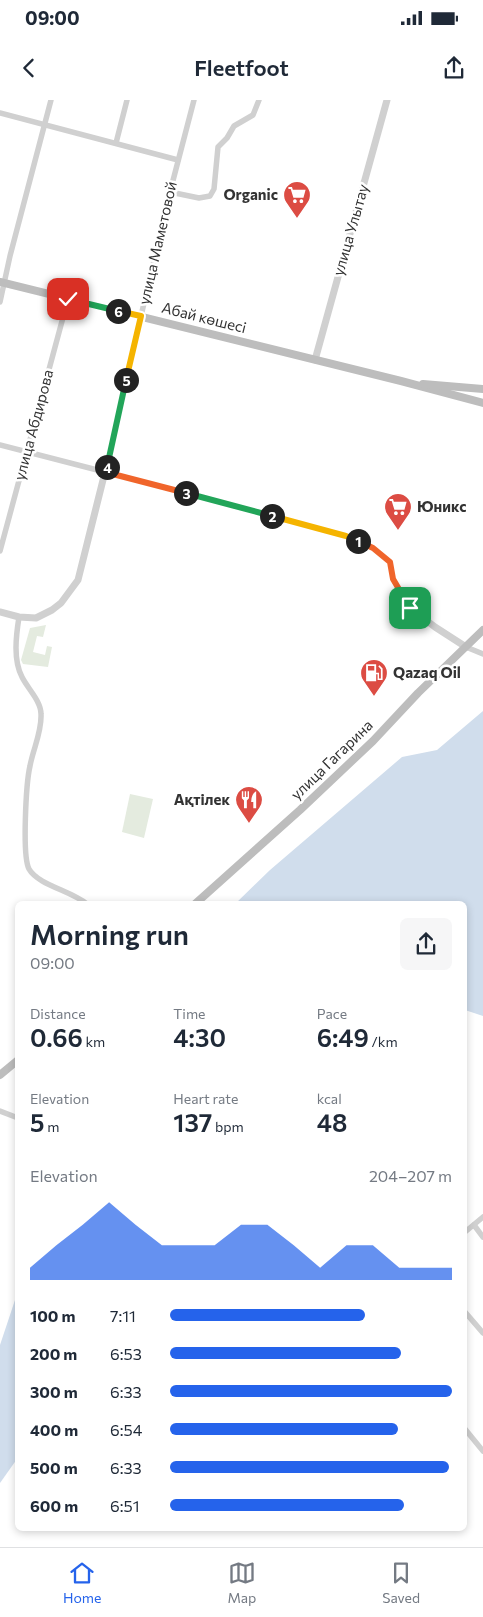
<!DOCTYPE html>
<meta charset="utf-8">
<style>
body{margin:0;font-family:Commissioner,sans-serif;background:#f6f6f7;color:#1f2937;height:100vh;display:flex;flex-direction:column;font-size:19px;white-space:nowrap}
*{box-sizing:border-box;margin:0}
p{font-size:16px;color:#747a83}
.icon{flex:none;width:28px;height:28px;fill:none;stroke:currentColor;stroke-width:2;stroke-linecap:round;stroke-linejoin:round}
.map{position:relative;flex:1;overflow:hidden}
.details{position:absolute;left:15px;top:801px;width:452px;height:630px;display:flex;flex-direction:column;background:#fff;border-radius:8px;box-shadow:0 2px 8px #0003}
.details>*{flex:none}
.pin{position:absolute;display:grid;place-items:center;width:42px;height:42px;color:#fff;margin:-21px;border-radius:10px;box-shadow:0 2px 8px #0006}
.km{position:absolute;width:25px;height:25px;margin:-12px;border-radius:50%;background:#222;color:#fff;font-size:14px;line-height:25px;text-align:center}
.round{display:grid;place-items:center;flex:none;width:52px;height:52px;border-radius:8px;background:#f6f6f7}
.overview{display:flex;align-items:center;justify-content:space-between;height:85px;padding:0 15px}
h1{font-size:28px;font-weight:600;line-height:38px}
.stats{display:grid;grid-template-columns:repeat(3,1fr);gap:8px;height:85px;padding:5px 15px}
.stats div{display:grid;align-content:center}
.stats b{font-size:25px;font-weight:600}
.stats small{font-size:14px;font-weight:400}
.stats p{font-size:14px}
.chart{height:140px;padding:10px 15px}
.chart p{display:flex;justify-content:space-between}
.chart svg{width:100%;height:90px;margin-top:5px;fill:#2563eb;opacity:.7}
ul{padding:0 15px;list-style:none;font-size:16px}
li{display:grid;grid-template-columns:80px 60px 1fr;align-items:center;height:38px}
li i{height:12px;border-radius:6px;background:#2563eb}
.status{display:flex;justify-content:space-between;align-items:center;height:35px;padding:0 25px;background:#fff;direction:ltr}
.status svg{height:14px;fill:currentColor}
header{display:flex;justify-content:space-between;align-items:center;height:65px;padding:0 15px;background:#fff;font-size:22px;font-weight:600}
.menu{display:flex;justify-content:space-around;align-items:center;height:70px;border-top:1px solid #e0e1e3;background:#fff;font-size:14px;color:#747a83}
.menu a{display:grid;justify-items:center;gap:2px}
.menu .active{color:#2563eb}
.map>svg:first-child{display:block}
.green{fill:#e4ebdf}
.water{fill:#d0ddec}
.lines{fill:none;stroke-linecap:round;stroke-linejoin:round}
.minor{stroke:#d0d0d0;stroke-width:5.5}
.tertiary{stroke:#d0d0d0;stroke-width:7}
.secondary{stroke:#bdbdbd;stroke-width:8}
.split-1-casing{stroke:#fff;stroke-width:10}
.split-2-casing{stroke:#fff;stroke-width:10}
.split-3-casing{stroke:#fff;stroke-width:10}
.split-4-casing{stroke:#fff;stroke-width:10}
.split-5-casing{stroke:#fff;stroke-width:10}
.split-6-casing{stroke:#fff;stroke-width:10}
.split-7-casing{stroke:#fff;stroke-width:10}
.split-1{stroke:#f0652b;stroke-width:6}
.split-2{stroke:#f5b400;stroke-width:6}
.split-3{stroke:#22a559;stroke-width:6}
.split-4{stroke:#f0652b;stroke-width:6}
.split-5{stroke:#22a559;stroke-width:6}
.split-6{stroke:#f5b400;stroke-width:6}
.split-7{stroke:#22a559;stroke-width:6}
.labels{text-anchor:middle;stroke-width:5;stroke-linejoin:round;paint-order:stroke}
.poi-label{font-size:15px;font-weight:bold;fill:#333;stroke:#fff;text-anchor:end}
.street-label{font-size:15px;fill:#333;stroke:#fff}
</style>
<div class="status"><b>09:00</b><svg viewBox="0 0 49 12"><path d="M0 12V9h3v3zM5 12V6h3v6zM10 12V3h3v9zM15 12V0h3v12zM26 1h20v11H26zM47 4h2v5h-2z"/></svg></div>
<header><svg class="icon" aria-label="back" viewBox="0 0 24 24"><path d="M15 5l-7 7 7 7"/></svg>Fleetfoot<svg class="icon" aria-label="share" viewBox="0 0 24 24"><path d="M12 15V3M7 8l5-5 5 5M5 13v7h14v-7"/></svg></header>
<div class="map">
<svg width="483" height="1447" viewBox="0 0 483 1447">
<rect width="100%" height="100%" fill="#fff"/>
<!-- green -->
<g class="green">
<polygon points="46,525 43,537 37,536 33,552 45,555 47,546 52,547 48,567 23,564 21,560 30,528"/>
<polygon points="130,694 153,699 144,738 122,732"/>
</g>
<!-- water -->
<g class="water">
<polygon points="483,611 483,916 465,910 465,804 235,804 270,770 402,657 437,650"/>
<polygon points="17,1194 17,1359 0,1383 0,1245"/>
</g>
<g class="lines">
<!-- minor -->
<g class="minor">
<polyline points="0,13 178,60"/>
<polyline points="116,43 127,0"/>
<polyline points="170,92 199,98 210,96 214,89 218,47 227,38 234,26 253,15 259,0"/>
<polyline points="0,202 10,156 51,0"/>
<polyline points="141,216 170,92 194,0"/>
<polyline points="0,345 105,372"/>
<polyline points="0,451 68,199"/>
<path d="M19 517C16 536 13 560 22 577 28 589 41 601 41 614 42 632 33 649 30 666 26 683 22 756 29 769 38 785 72 791 87 804"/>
<polyline points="466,547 483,554"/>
<polyline points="0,1011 18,1018"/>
<polyline points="474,1125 483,1137"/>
<polyline points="465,1132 483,1117"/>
<polyline points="465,1212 483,1233"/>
<polyline points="465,1329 483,1351"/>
</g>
<!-- tertiary -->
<g class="tertiary">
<polyline points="315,260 387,0"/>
<polyline points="105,372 346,436 373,448 390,462 393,479 410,508 435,527 466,547"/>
<polyline points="0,512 19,517 36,518 52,510 61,503 78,480 105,372 141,216"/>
</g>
<!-- secondary -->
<g class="secondary">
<polyline points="0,182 401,281 483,303"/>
<polyline points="423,284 483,289"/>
<polyline points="195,804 300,710 373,641 418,593 483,530"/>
<polyline points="0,975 18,960"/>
</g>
</g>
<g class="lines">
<defs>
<polyline id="split-1" points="358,441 373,448 390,462 393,479 410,508"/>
<polyline id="split-2" points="272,416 346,436 358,441"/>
<polyline id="split-3" points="186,393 272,416"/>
<polyline id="split-4" points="107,367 105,372 186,393"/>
<polyline id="split-5" points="107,367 126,280"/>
<polyline id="split-6" points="118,211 141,216 126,280"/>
<polyline id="split-7" points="68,199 118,211"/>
</defs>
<!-- split-1 casing -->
<use href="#split-1" class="split-1-casing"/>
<!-- split-2 casing -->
<use href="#split-2" class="split-2-casing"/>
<!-- split-3 casing -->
<use href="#split-3" class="split-3-casing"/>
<!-- split-4 casing -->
<use href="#split-4" class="split-4-casing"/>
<!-- split-5 casing -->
<use href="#split-5" class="split-5-casing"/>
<!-- split-6 casing -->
<use href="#split-6" class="split-6-casing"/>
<!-- split-7 casing -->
<use href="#split-7" class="split-7-casing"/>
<!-- split-1 -->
<use href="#split-1" class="split-1"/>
<!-- split-2 -->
<use href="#split-2" class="split-2"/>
<!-- split-3 -->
<use href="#split-3" class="split-3"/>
<!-- split-4 -->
<use href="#split-4" class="split-4"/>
<!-- split-5 -->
<use href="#split-5" class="split-5"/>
<!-- split-6 -->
<use href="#split-6" class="split-6"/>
<!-- split-7 -->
<use href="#split-7" class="split-7"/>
</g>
<!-- icons -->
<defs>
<symbol id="supermarket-pin" viewBox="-11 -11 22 30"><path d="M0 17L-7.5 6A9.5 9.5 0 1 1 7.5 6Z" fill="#dc4c43" stroke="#fff"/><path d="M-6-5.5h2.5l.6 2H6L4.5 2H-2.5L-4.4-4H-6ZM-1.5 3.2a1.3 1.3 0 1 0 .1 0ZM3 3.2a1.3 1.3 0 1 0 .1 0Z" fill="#fff"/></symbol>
<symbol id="fuel-pin" viewBox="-11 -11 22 30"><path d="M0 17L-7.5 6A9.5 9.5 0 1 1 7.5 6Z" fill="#dc4c43" stroke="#fff"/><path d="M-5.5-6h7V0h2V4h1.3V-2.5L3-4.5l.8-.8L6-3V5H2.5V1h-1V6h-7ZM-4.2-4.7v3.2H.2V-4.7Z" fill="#fff"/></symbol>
<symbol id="restaurant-pin" viewBox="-11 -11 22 30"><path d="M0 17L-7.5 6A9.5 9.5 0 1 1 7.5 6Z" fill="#dc4c43" stroke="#fff"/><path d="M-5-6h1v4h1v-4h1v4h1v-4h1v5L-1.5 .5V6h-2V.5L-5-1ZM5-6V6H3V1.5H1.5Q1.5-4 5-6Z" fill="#fff"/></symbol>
</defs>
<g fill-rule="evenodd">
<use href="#supermarket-pin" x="281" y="79" width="32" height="43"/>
<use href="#supermarket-pin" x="382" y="391" width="32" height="43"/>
<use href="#fuel-pin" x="358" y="557" width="32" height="43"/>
<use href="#restaurant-pin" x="233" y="684" width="32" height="43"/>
</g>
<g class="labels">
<!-- poi labels -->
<g class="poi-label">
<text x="278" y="100">Organic</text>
<text x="417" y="412" text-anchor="start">Юникс</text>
<text x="393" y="578" text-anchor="start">Qazaq Oil</text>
<text x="230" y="705">Ақтілек</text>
</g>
<!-- street labels -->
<g class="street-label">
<text transform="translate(351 130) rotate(-74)" y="5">улица Улытау</text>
<text transform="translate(158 143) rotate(-77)" y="5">улица Маметовой</text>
<text transform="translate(204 218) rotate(14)" y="5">Абай көшесі</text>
<text transform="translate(34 325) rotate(-75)" y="5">улица Абдирова</text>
<text transform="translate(332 660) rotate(-44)" y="5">улица Гагарина</text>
</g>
</g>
</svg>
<div class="pin" style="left:410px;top:508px;background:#1e9e55"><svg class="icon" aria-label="arrive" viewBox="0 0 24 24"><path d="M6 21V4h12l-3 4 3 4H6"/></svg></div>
<div class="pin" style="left:68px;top:199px;background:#d93025"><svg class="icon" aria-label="check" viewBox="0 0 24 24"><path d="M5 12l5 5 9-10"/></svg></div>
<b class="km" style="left:358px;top:441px">1</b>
<b class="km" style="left:272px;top:416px">2</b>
<b class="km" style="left:186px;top:393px">3</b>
<b class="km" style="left:107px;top:367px">4</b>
<b class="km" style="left:126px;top:280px">5</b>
<b class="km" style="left:118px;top:211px">6</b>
<section class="details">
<div class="overview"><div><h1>Morning run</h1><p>09:00</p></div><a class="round"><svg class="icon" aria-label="share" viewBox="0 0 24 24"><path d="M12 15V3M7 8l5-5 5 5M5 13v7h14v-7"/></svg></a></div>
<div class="stats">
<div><p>Distance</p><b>0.66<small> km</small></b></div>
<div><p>Time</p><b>4:30</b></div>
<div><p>Pace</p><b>6:49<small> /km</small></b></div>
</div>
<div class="stats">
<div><p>Elevation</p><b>5<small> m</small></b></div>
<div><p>Heart rate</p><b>137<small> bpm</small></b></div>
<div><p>kcal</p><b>48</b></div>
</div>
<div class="chart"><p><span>Elevation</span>204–207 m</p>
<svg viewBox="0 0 160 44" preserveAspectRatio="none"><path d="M0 44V38L10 27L20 17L30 6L40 17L50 27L60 27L70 27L80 17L90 17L100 27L110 38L120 27L130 27L140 38L150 38L160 38V44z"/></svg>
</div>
<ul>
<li><b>100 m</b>7:11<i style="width:69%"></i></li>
<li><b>200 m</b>6:53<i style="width:82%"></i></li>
<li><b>300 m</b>6:33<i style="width:100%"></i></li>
<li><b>400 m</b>6:54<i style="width:81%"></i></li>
<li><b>500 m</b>6:33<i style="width:99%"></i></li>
<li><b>600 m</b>6:51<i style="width:83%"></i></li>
</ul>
</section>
</div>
<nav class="menu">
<a class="active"><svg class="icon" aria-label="home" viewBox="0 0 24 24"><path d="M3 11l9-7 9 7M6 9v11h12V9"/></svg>Home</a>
<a><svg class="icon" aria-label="map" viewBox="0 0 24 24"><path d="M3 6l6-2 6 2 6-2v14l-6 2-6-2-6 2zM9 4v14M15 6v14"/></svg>Map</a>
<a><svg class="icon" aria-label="saved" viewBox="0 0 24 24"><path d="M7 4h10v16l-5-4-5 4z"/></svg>Saved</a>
</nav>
